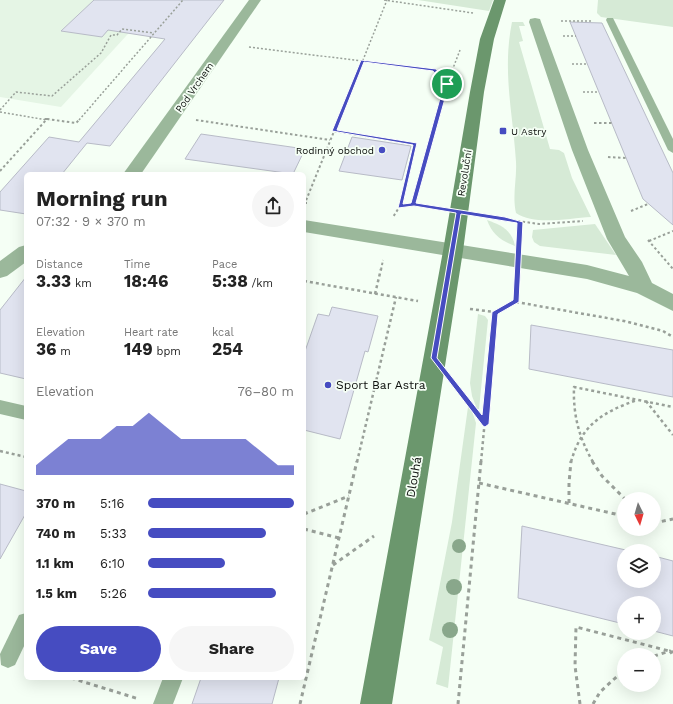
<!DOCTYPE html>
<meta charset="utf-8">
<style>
body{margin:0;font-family:"Work Sans",sans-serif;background:#f6f6f6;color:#222;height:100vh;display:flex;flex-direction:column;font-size:15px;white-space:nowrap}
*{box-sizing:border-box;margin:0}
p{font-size:13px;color:#767676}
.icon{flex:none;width:22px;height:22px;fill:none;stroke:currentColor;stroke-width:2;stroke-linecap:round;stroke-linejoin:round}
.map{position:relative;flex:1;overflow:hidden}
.details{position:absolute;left:24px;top:172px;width:282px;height:508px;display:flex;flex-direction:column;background:#fff;border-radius:6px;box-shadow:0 4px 16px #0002}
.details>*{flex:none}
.needle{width:26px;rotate:175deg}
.tools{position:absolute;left:617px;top:492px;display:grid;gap:8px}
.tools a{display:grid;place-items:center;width:44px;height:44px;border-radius:50%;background:#fff;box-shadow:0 4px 16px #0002;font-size:20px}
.pin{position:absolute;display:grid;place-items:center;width:34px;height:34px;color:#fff;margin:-17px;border:2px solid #fff;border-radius:50%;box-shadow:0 1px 4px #0007}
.round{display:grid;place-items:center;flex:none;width:42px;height:42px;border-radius:21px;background:#f6f6f6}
.head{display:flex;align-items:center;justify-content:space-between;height:68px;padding:0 12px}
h1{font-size:22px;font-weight:700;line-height:30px}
.stats{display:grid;grid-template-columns:repeat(3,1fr);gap:6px;height:68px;padding:4px 12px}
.stats div{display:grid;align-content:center}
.stats b{font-size:17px;font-weight:700}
.stats small{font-size:11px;font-weight:400}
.stats p{font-size:11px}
.chart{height:112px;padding:8px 12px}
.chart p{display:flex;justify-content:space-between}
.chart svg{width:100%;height:72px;margin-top:4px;fill:#464cc1;opacity:.7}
.cta{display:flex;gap:8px;margin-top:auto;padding:8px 12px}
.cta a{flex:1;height:46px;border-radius:24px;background:#464cc1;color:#fff;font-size:16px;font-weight:700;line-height:46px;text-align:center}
.cta a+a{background:#f6f6f6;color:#222}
ul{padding:0 12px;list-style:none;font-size:13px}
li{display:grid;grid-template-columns:64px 48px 1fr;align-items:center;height:30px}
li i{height:10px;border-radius:5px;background:#464cc1}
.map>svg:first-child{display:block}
.built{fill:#e5f5e5}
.green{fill:#d6ead6}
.building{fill:#e1e4f0;stroke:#b8bbc7}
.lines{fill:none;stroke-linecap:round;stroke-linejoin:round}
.path-far3{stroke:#99a099;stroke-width:1.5;stroke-dasharray:2 2;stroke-linecap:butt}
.path-far2{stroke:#99a099;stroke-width:2;stroke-dasharray:2.5 2.5;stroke-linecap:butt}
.path-far1{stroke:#99a099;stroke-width:2.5;stroke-dasharray:3 3;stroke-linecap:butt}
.path{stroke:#99a099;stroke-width:3;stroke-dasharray:4 4;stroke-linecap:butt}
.lane{fill:#9bb89b;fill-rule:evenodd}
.street{fill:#9bb89b;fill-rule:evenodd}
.secondary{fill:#6b976d;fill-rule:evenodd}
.tree{fill:#89a78b}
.route{fill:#464cc1;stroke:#fff;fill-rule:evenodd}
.poi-dot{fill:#464cc1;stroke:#f5fff5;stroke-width:1.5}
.labels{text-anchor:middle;stroke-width:3.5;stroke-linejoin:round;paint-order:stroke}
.far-street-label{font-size:10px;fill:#0c0f0c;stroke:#f5fff5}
.far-poi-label{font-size:10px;fill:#0c0f0c;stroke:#f5fff5;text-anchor:start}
.poi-label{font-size:12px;fill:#0c0f0c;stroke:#f5fff5;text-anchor:start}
.street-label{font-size:12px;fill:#0c0f0c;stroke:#f5fff5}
</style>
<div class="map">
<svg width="673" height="704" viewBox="0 0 673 704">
<rect width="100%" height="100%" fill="#f5fff5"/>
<!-- built -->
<polygon class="built" points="0,0 159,0 61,107 0,97"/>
<!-- green -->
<g class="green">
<polygon points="418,0 493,0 489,11"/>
<polygon points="598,0 673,0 673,27 601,17 597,13"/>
<path d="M512 22H523L525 26H519L523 41 519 42 550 149 559 150 564 153 572 178 591 217C569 218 535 226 516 213 512 196 517 179 516 162 513 112 502 72 512 22Z"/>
<path d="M487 220C501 225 512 230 515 246 501 241 492 234 487 220Z"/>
<polygon points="595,224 616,255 540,246 534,242 532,237 533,230"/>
<polygon points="478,314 485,316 488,320 479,409 477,409 472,396 470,383"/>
<polygon points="468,407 471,408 476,423 448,688 436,684 443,647 429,640 452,522"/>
</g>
<!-- building -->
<g class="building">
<polygon points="94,0 224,0 110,146 87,143 62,174 26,174 26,214 0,210 0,192 49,137 79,142 165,39 108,30 102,37 61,31"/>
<polygon points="570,22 602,23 673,173 673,225 643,199"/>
<polygon points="201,134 305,149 293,174 185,159"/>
<polygon points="352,137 411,146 402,180 339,171"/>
<polygon points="26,277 26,379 0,373 0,310"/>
<polygon points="332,307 378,316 368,352 365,351 340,439 304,430 304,354 318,314 329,316"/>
<polygon points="531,325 673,350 673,397 529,369"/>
<polygon points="0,484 26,491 26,513 0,559"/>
<polygon points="522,526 630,551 624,551 624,581 654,581 654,556 673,561 673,636 654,631 654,603 624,603 624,624 518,598"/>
<polygon points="201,678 279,678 272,704 192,704"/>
</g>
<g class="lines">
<!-- path-far3 -->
<g class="path-far3">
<polyline points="384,0 473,13"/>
<polyline points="561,21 592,21"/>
<polyline points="563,36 576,36"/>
<polyline points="249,47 434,70 447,84"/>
<polyline points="572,64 588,64"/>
<polyline points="583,92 599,92"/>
<polyline points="0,110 16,92 52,96 101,53 111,35 117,35 122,29 154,33"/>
<polyline points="0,112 47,120"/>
<polyline points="47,119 51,120"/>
<polyline points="79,120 183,0"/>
<polyline points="339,120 387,0"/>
<polyline points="437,120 447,84 460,50"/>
</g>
<!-- path-far2 -->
<g class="path-far2">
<polyline points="47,119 76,123 80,119"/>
<polyline points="196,120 330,140"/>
<polyline points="594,123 612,123"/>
<polyline points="334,131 415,144 400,206 393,217"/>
<polyline points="608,157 626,158"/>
<polyline points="0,171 47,119 44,119"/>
<polyline points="307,203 305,203 339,119"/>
<polyline points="414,205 435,208"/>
<polyline points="400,206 414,205 438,119"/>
<polyline points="631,211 648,204"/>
<polyline points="483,216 539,224 583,221"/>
<polyline points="519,238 520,222"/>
<polyline points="648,240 673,269"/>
<polyline points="649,241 673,231"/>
<polyline points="381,270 383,260"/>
</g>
<!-- path-far1 -->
<g class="path-far1">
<polyline points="304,281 418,301"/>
<polyline points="375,294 381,269"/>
<polyline points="516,302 624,321 663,331 673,337"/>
<polyline points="470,309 495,312 516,302 516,283"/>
<polyline points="458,389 485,423"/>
<polyline points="646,401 673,435"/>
<polyline points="0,451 26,457"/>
<polyline points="357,462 396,297"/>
<polyline points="481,462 495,312"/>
<path d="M571 462C581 425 603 412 637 400"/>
<path d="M593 462C579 438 573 415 574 387L673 407"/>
</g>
<!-- path -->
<g class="path">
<polyline points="592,461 602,476 625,499"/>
<polyline points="479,483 624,516"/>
<polyline points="569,503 569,483 571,461"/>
<polyline points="304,514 349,496"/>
<polyline points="654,523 673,519"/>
<polyline points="304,529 339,538"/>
<polyline points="333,565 374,536"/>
<polyline points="654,656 670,651 673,655"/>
<polyline points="71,678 139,699"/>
<polyline points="300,704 357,461"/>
<polyline points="458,704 481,461"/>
<polyline points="580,704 575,666 576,627 673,652"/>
<polyline points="593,704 600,692 624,670"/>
</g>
<!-- lane -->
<g class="lane">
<polygon points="607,18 613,18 614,20 673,139 673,153 668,150 606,20"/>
<polygon points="0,400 26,406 26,420 0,414"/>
<polygon points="26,613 26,642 15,665 8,668 1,665 0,654 19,615"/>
<polygon points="163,678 183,678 173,704 153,704"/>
</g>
<!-- street -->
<g class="street">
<polygon points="249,0 261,0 141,174 123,174"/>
<polygon points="535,18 540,19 541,22 588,150 625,237 642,262 652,283 673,294 673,311 637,293 587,279 304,232 304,220 587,265 629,276 607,239 572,150 529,22 530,19"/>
<polygon points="26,245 26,262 7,276 0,278 0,261 19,247"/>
</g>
<!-- secondary -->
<polygon class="secondary" points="494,0 506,0 494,39 484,92 463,251 392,704 360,704 443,251 470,92 480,39"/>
</g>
<!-- trees -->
<g class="tree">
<circle cx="459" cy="546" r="7"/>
<circle cx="454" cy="587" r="8"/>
<circle cx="450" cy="630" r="8"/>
</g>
<!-- route -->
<path class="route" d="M361 60 436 69 449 84 416 203 505 217 523 222 519 302 498 314 489 424 485 427 483 426 431 358 456 213 414 206 398 208 413 145 332 131ZM364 62 433 71 444 84 411 203 403 204 417 143 337 130ZM461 214 517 223 513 300 492 312 482 415 437 358Z"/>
<!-- markers -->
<g class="poi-dot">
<rect x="499" y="127" width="8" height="8" rx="2"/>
<circle cx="382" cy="150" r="4"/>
<circle cx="328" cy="385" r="4"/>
</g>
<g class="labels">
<!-- far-street labels -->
<g class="far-street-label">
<text transform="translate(194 87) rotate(-55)" y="4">Pod Vrchem</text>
<text transform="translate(464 173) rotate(-81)" y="4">Revoluční</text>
</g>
<!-- far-poi labels -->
<g class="far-poi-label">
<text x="511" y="135">U Astry</text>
<text x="374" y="154" text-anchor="end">Rodinný obchod</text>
</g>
<!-- poi labels -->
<g class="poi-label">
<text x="336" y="389">Sport Bar Astra</text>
</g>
<!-- street labels -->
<g class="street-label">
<text transform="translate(414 477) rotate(-80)" y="4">Dlouhá</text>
</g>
</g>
</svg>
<div class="tools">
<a><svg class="needle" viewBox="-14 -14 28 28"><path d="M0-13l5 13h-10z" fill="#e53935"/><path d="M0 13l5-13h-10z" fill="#767676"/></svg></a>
<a><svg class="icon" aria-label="layers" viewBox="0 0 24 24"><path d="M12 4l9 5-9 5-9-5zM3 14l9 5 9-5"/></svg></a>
<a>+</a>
<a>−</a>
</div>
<div class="pin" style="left:447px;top:84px;background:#1e9e55"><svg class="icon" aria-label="arrive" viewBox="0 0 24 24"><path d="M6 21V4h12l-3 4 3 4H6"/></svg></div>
<section class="details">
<div class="head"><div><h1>Morning run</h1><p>07:32 · 9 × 370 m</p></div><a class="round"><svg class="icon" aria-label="share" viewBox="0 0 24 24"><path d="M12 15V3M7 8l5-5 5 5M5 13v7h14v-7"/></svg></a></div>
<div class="stats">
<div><p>Distance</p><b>3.33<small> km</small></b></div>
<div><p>Time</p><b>18:46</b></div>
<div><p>Pace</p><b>5:38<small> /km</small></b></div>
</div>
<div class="stats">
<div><p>Elevation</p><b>36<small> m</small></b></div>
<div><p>Heart rate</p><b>149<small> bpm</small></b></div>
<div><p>kcal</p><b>254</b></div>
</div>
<div class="chart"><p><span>Elevation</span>76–80 m</p>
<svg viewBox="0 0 160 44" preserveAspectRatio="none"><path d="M0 44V38L10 30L20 22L30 22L40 22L50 14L60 14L70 6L80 14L90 22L100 22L110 22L120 22L130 22L140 30L150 38L160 38V44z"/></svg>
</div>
<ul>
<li><b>370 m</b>5:16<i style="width:100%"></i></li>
<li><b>740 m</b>5:33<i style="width:81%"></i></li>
<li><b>1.1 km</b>6:10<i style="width:53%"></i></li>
<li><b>1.5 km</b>5:26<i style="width:88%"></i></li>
</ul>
<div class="cta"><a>Save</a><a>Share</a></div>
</section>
</div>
